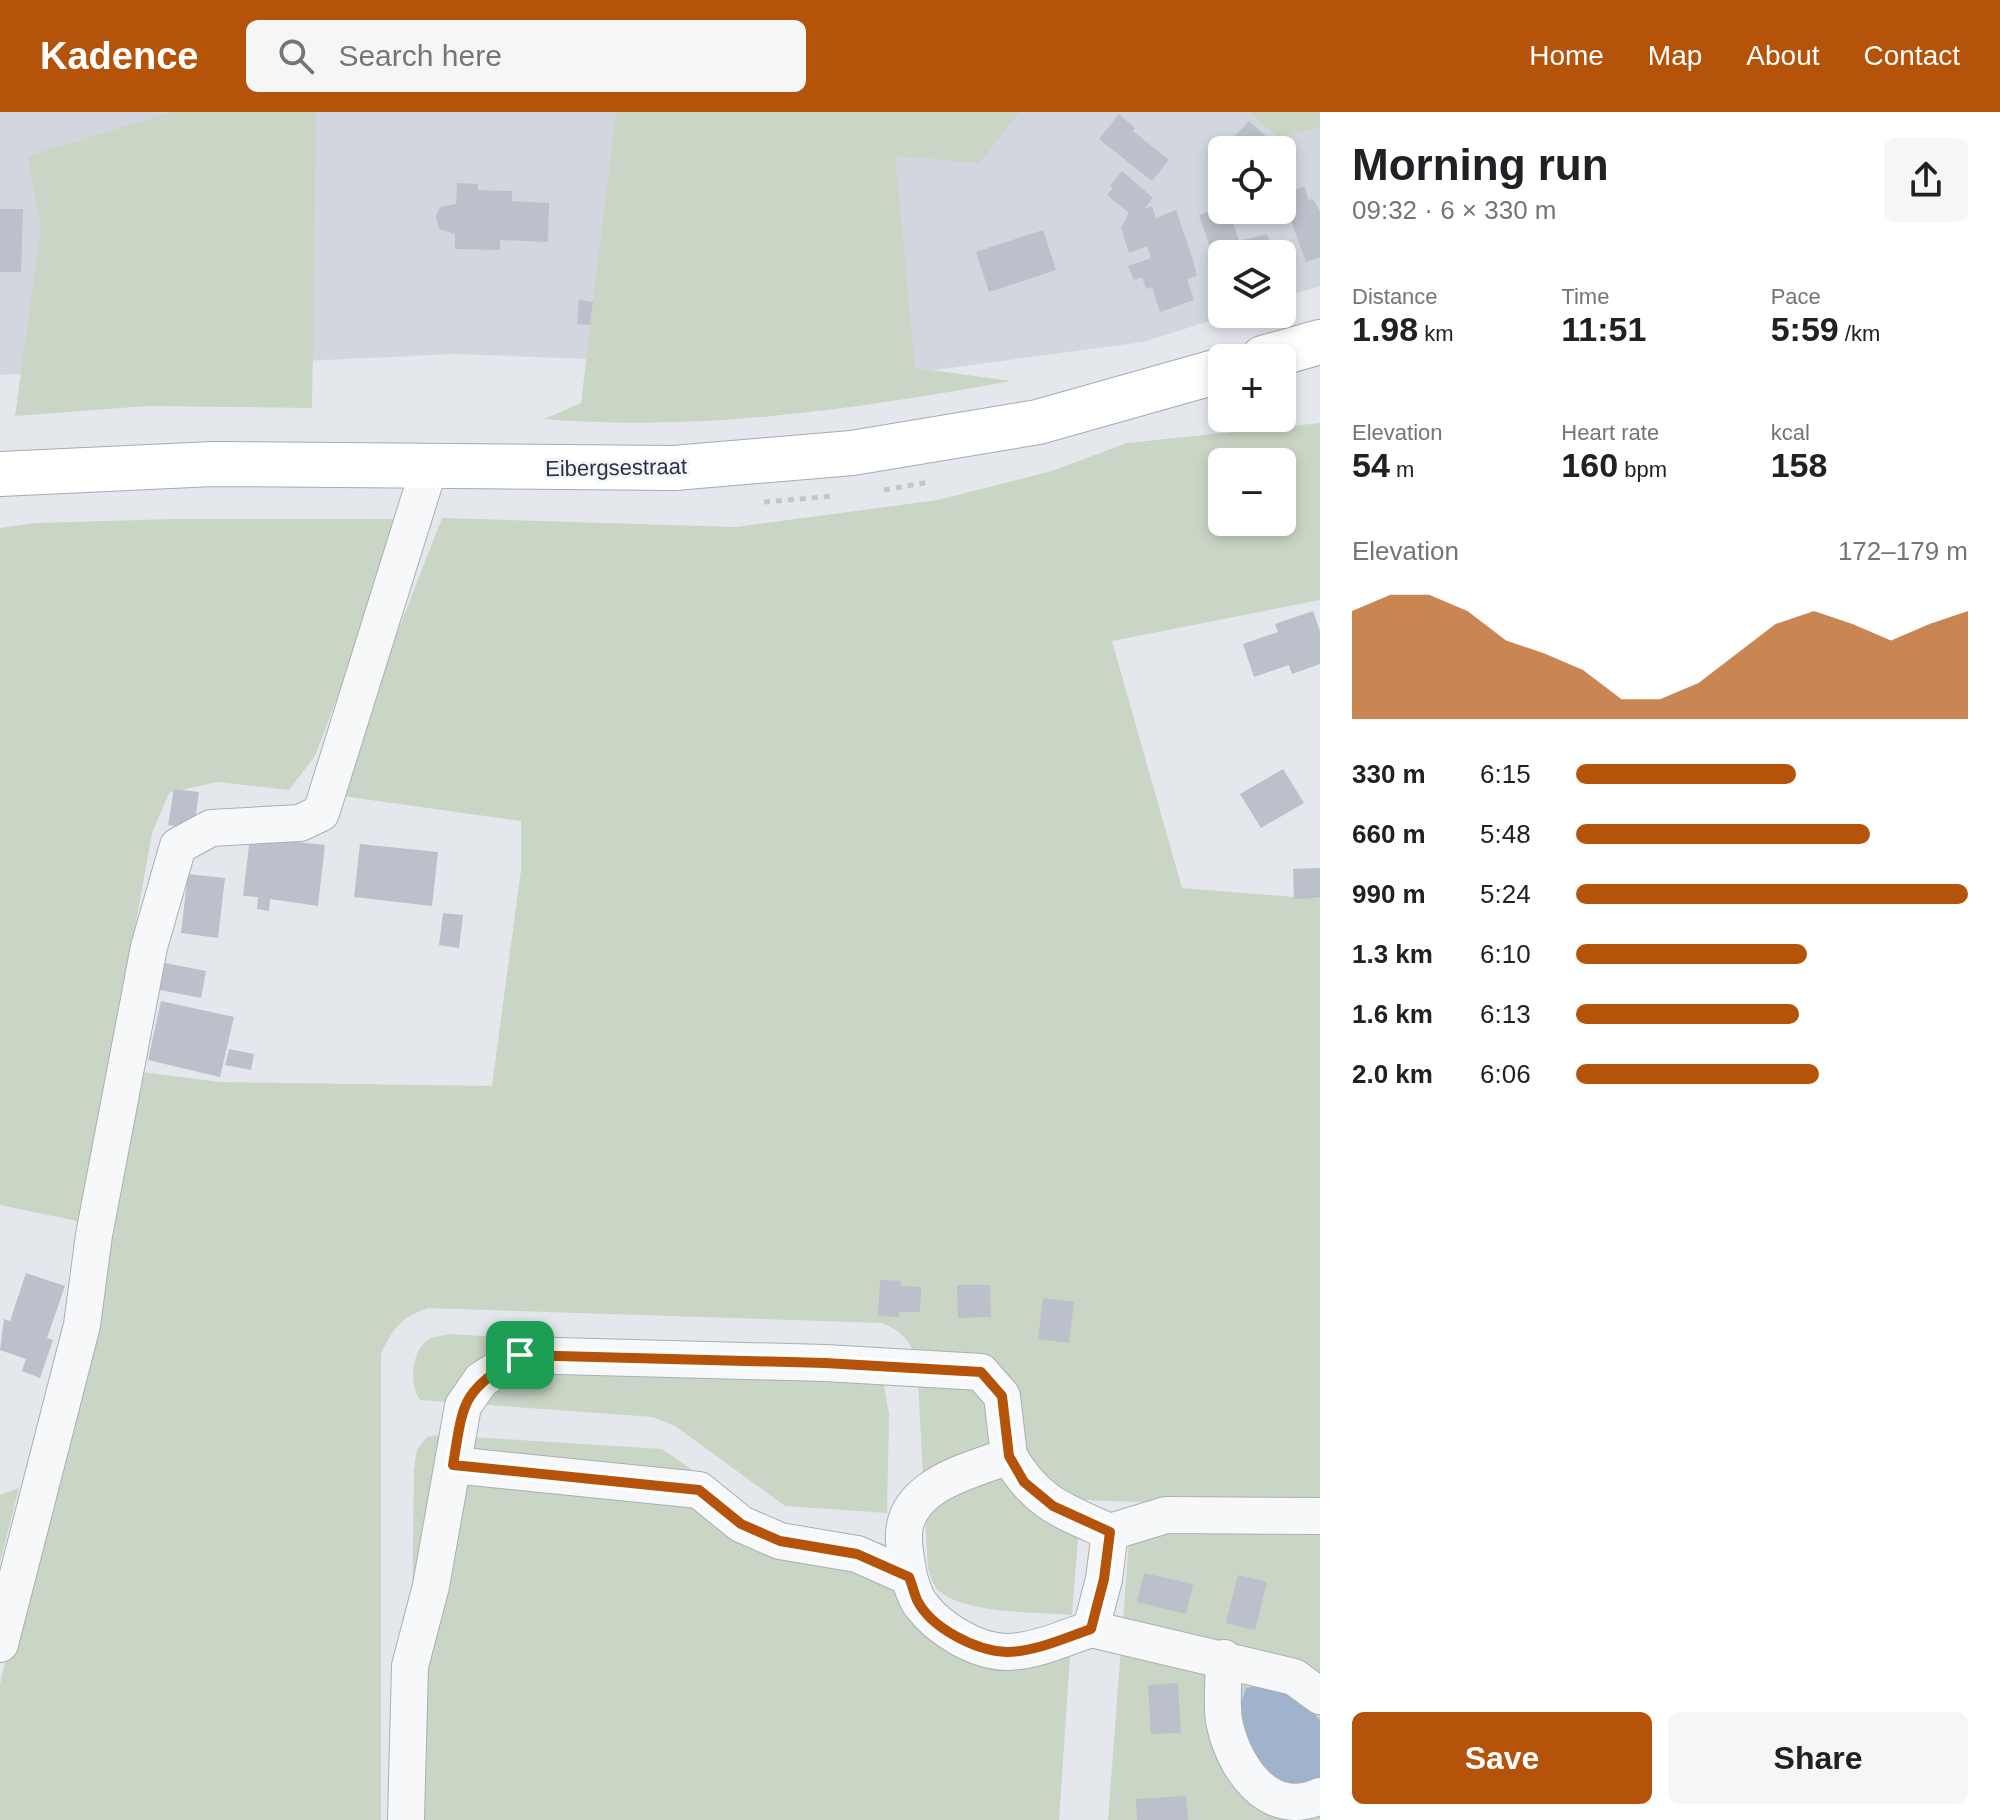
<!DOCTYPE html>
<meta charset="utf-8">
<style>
body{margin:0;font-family:Helvetica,sans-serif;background:#f6f6f6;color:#202124;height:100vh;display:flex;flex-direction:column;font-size:30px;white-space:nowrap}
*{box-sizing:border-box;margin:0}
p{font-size:26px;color:#757577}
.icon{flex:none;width:44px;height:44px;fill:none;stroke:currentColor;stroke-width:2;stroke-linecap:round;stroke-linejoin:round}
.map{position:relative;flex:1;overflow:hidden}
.drawer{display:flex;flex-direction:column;background:#fff;width:680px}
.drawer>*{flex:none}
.fabs{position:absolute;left:1208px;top:24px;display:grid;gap:16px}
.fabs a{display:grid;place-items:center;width:88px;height:88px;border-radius:12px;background:#fff;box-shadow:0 4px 12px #0003;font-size:40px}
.pin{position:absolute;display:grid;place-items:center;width:68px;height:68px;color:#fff;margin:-34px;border-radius:16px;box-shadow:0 4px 12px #0006}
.round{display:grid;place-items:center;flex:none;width:84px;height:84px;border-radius:12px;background:#f6f6f6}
.head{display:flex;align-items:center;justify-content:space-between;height:136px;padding:0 32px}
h1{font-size:44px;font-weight:700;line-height:60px}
.figures{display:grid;grid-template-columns:repeat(3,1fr);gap:12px;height:136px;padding:8px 32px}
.figures div{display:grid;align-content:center}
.figures b{font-size:34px;font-weight:700}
.figures small{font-size:22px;font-weight:400}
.figures p{font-size:22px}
.chart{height:224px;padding:16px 32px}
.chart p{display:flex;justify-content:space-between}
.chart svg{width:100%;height:144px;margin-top:8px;fill:#b45309;opacity:.7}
.cta{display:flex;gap:16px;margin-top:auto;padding:16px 32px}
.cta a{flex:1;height:92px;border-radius:12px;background:#b45309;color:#fff;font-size:32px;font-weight:700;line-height:92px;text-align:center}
.cta a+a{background:#f6f6f6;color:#202124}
ul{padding:0 32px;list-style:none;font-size:26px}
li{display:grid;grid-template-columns:128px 96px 1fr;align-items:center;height:60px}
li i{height:20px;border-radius:10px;background:#b45309}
header{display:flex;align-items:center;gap:48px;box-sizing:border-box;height:112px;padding:0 40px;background:#b45309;color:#fff}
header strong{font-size:38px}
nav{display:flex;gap:44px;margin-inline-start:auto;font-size:28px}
.search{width:560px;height:72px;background:#f6f6f6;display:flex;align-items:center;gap:20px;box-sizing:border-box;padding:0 28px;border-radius:12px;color:#757577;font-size:30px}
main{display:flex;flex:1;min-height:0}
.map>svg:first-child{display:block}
.built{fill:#d2d6de;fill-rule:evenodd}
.green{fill:#c9d6c5;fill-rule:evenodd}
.water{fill:#9fb4cc}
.building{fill:#bbc0ca}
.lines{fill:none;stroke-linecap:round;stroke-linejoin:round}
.minor-casing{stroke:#a9aeb7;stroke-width:38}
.major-casing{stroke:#a3abb8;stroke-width:46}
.path{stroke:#c2c5cb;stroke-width:5;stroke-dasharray:6 6;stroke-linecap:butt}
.minor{stroke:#f7f8fa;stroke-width:36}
.major{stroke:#fff;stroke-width:44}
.route-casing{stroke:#fff;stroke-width:16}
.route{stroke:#b45309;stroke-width:10}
.labels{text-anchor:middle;stroke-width:6;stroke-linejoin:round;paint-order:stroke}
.street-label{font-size:22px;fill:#2b3445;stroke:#f4f6f9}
</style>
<header>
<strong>Kadence</strong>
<div class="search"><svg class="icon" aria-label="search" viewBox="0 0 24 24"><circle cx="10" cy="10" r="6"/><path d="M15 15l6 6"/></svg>Search here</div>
<nav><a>Home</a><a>Map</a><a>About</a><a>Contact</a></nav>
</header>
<main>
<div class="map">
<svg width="1320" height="1708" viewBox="0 0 1320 1708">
<rect width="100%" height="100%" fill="#e4e7ec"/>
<!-- built -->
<path class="built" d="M0 0H1320V174L1282 186V142H1222V202H1232L1143 230 927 259 454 242 0 263ZM1222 38H1282V98H1222Z"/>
<!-- green -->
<g class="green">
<polygon points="172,0 316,0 312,296 147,294 15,304 41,116 28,44"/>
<path d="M616 0H1019L980 51 895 44 915 256 1011 269C857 297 700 320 544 307L581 291Z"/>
<polygon points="1249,0 1320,0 1320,15 1278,25"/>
<path d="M1320 311V488L1112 529 1182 776 1320 787V1396L1081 1388 1072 1503C1037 1500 972 1502 943 1482 933 1476 931 1466 928 1456L917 1250C910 1228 903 1220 882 1211L428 1196C400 1206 393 1216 381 1242V1708H0V1572L141 960 220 970 492 974 521 758V709L342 684 355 629 442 406 736 415 938 388 1052 359 1127 331ZM1222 350H1282V410H1222Z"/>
<polygon points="174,407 393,407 384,461 315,644 289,678 217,670 169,681 152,721 82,1110 0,1093 0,416 36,411"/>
<path d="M449 1222 674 1236 883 1268 889 1302 887 1401 785 1394 675 1314 653 1305 420 1288C409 1273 411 1238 429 1227 435 1224 442 1224 449 1222Z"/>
<polygon points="439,1323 662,1337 776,1415 891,1433 897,1451 970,1519 1068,1524 1071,1529 1059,1708 409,1708 414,1358 417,1337 427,1325"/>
<polygon points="19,1376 0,1451 0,1383"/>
<polygon points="1139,1420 1320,1423 1320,1708 1108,1708 1129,1429"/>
</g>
<!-- water -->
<path class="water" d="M1267 1572 1296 1583 1320 1608V1666L1311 1673 1281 1674C1262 1656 1240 1630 1239 1601 1239 1594 1244 1583 1246 1576Z"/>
<!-- building -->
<g class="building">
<polygon points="1119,2 1135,16 1133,19 1169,48 1152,69 1099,27"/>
<polygon points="1249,9 1281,38 1244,38 1232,27"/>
<polygon points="1122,59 1153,86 1144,97 1152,94 1156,106 1176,98 1193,148 1197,164 1187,167 1194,188 1160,200 1152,175 1146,177 1142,165 1134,168 1128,154 1151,146 1147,134 1129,141 1121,116 1129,101 1107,83 1113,76 1110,74"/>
<polygon points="457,71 478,72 478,78 512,79 512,89 549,91 548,130 500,128 500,138 455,137 455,122 439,117 436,104 440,95 456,92"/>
<polygon points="1304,74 1309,88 1313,87 1320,100 1320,145 1306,150 1282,84"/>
<polygon points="1222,95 1222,98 1229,98 1239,129 1267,122 1274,142 1222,142 1221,167 1199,103"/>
<polygon points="0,97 23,97 21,160 0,160"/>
<polygon points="1246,98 1268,98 1271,100 1261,111"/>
<polygon points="1043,118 1056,158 989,180 976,140"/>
<polygon points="579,188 593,190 590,213 577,212"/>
<polygon points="1313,499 1320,519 1320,552 1292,562 1289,553 1254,565 1243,532 1278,520 1275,512"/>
<polygon points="1283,657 1304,691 1261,716 1240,682"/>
<polygon points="174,677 199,680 194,717 168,713"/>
<polygon points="250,725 325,733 318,794 270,787 269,799 257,797 258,785 243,784"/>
<polygon points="360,732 438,740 432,794 354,785"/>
<polygon points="1320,756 1320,786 1294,787 1293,757"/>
<polygon points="188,762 225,766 218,826 181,821"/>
<polygon points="443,801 463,803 459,836 439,833"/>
<polygon points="160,850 206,859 201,886 155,877"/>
<polygon points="161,889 234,905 220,965 148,948"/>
<polygon points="229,937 254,942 251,958 225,953"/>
<polygon points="26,1161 65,1174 47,1226 53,1228 40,1266 22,1259 26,1247 0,1238 4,1207 10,1209"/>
<polygon points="880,1168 901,1169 900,1174 921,1175 920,1200 899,1200 899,1205 878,1204"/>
<polygon points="957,1173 990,1173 991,1205 958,1206"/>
<polygon points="1043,1186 1074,1190 1069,1231 1038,1227"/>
<polygon points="1144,1461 1193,1472 1186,1502 1137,1490"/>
<polygon points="1238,1463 1267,1470 1255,1518 1226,1511"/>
<polygon points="1178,1571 1181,1621 1151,1622 1148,1573"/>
<polygon points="1186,1684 1188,1708 1137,1708 1136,1687"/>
</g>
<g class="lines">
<defs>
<g id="minor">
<path d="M1009 1344C1036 1391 1063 1399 1110 1420"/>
<path d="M453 1353 699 1378 741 1412 780 1429 857 1442 909 1465C912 1474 915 1486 921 1493 939 1517 975 1539 1006 1540 1034 1540 1065 1526 1091 1517"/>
<polyline points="1091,1517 1104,1467 1110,1420 1166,1403 1320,1404"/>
<polyline points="1091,1517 1294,1565 1320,1584"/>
<polyline points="0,1532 82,1213 94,1123 149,835 178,734 211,716 300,711 321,701 429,356"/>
<path d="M1224 1546C1224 1566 1221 1589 1224 1609 1233 1654 1268 1708 1320 1684"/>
<path d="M406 1708 410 1554 431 1474 463 1294 481 1268 520 1243 825 1251 981 1260 1002 1284 1009 1344C972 1358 907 1372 904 1421 903 1435 907 1451 909 1465"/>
</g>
<g id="major">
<polyline points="1263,246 1320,230"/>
<polyline points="0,362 213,352 674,356 852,341 1038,310 1222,258"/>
</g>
</defs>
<!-- minor casing -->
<use href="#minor" class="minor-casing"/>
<!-- major casing -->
<use href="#major" class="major-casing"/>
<!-- path -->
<g class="path">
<polyline points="884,378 929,370"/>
<polyline points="764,390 834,384"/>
</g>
<!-- minor -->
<use href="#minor" class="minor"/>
<!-- major -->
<use href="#major" class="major"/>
</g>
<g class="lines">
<defs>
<path id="route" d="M520 1243 825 1251 981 1260 1002 1284 1009 1344 1024 1370 1053 1394 1110 1420 1104 1467 1091 1517C1065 1526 1034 1540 1007 1540 976 1539 931 1516 917 1488 914 1481 912 1472 909 1465L857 1442 780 1429 741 1412 699 1378 453 1353C464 1286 461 1282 520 1243Z"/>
</defs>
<!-- route casing -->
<use href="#route" class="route-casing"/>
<!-- route -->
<use href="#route" class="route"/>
</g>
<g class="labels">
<!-- street labels -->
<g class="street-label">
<text transform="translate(616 355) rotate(-1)" y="8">Eibergsestraat</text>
</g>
</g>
</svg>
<div class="fabs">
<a><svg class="icon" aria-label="locate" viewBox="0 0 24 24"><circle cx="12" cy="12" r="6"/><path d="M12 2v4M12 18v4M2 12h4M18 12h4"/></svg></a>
<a><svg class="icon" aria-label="layers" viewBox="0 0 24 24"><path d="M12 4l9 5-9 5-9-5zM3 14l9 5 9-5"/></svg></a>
<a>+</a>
<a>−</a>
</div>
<div class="pin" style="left:520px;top:1243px;background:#1e9e55"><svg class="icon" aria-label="arrive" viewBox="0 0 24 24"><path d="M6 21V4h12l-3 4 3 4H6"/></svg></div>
</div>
<section class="drawer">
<div class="head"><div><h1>Morning run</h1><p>09:32 · 6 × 330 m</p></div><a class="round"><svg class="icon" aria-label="share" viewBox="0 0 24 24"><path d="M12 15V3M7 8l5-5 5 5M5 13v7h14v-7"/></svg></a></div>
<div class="figures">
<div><p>Distance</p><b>1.98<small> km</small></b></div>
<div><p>Time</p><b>11:51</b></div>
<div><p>Pace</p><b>5:59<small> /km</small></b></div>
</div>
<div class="figures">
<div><p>Elevation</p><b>54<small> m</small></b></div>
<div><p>Heart rate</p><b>160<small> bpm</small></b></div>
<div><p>kcal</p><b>158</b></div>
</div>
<div class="chart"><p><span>Elevation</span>172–179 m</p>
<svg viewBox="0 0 160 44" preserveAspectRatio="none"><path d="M0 44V11L10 6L20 6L30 11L40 20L50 24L60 29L70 38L80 38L90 33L100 24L110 15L120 11L130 15L140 20L150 15L160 11V44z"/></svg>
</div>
<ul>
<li><b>330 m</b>6:15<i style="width:56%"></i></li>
<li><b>660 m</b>5:48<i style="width:75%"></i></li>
<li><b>990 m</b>5:24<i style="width:100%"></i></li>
<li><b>1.3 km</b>6:10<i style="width:59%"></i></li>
<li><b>1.6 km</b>6:13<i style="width:57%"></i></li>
<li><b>2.0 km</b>6:06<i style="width:62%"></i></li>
</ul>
<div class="cta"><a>Save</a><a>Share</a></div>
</section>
</main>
